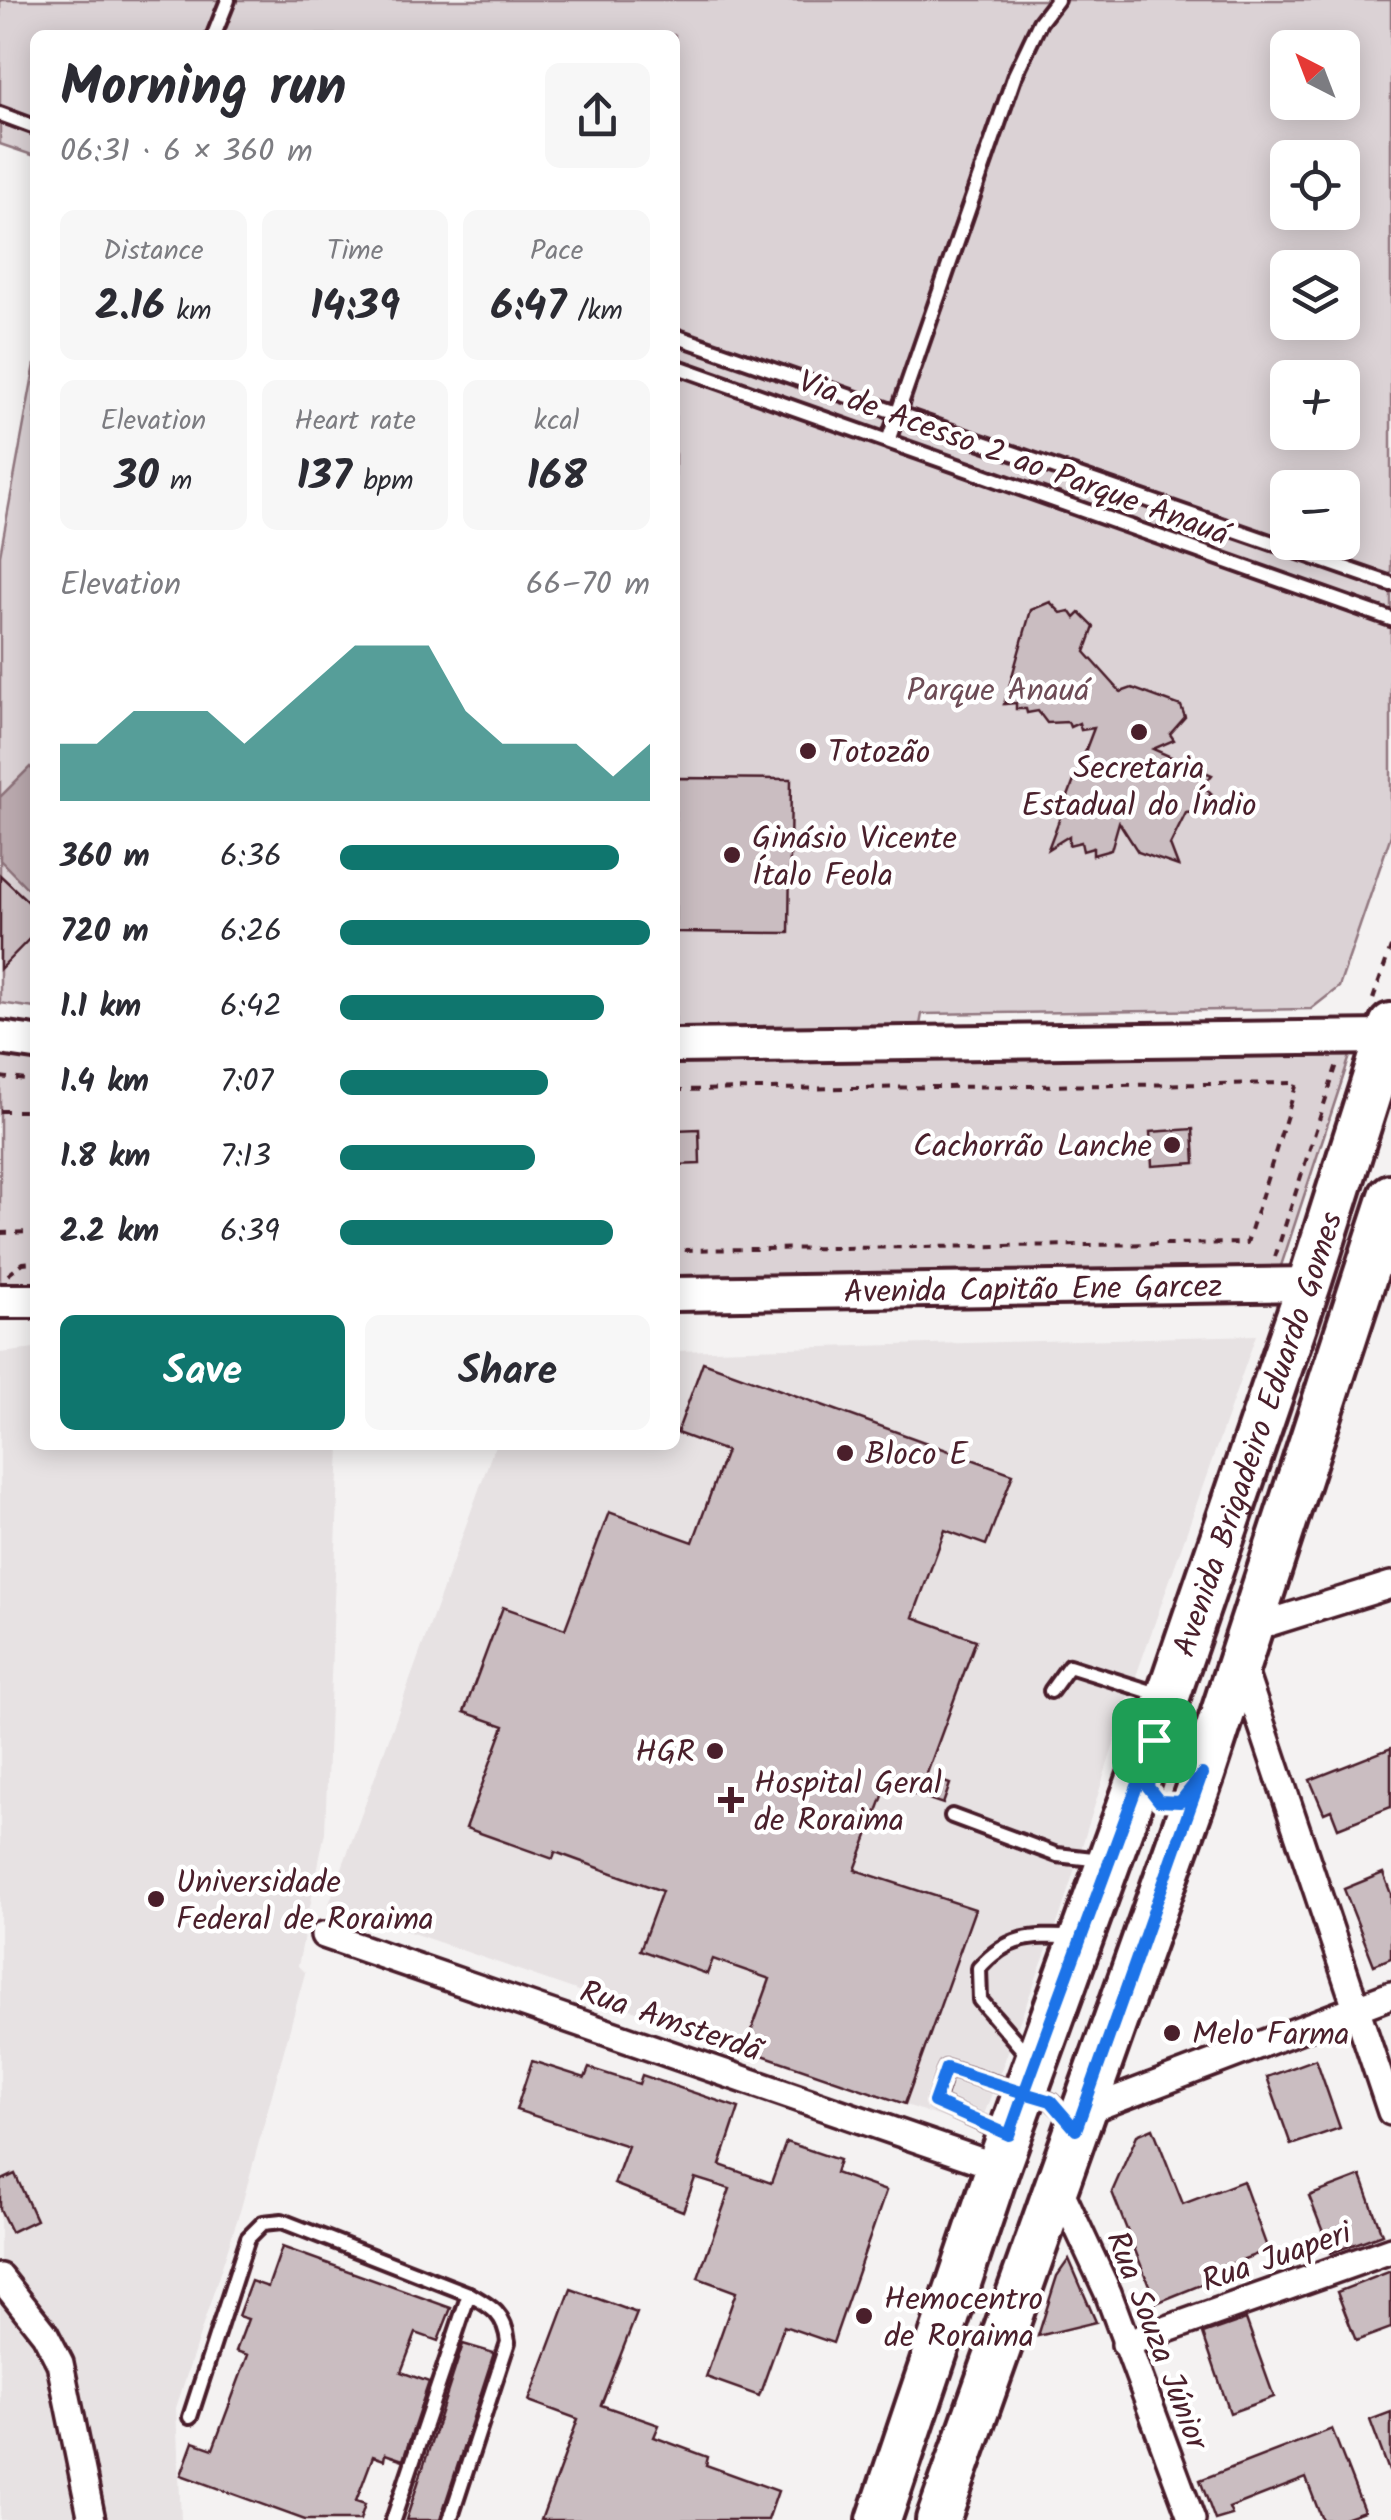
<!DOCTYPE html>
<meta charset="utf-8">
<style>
body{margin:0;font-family:Kalam,sans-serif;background:#f7f7f7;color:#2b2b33;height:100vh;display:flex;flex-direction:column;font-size:38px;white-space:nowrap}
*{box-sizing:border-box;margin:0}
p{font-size:32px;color:#7c7c81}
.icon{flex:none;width:55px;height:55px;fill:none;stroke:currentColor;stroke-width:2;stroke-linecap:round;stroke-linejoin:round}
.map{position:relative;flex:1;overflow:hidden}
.details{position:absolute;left:30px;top:30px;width:650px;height:1420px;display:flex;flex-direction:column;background:#fff;border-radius:15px;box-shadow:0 5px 25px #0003}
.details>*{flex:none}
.needle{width:65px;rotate:318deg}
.fabs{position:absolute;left:1270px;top:30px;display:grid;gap:20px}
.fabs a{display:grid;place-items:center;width:90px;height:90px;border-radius:15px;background:#fff;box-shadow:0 5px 25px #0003;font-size:50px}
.pin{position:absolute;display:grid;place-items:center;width:85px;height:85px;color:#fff;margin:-42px;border-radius:20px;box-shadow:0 5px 15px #0006}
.round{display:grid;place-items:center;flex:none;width:105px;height:105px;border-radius:15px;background:#f7f7f7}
.overview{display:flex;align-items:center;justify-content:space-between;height:170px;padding:0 30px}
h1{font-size:55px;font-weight:700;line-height:75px}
.metrics{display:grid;grid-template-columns:repeat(3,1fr);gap:15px;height:170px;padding:10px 30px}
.metrics div{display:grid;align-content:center;border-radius:15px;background:#f7f7f7;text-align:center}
.metrics b{font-size:42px;font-weight:700}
.metrics small{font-size:28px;font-weight:400}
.metrics p{font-size:28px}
.chart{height:280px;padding:20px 30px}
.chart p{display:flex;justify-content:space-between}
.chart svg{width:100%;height:180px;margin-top:10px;fill:#0f766e;opacity:.7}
.cta{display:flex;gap:20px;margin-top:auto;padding:20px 30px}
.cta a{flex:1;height:115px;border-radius:15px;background:#0f766e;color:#fff;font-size:40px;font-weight:700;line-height:115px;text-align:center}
.cta a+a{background:#f7f7f7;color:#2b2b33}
ul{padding:0 30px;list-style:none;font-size:32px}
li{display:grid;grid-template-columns:160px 120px 1fr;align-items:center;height:75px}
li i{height:25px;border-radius:12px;background:#0f766e}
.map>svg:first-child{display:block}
.built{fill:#e7e2e3}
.green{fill:#dbd2d5;stroke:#927880;stroke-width:2.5;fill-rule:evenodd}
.water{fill:#baa9ae;stroke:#8d727a;stroke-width:2.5}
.building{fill:#cabdc1;stroke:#4a1f2b;stroke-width:2.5}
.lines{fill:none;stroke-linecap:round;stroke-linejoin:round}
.service-casing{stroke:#4a1f2b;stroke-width:20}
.minor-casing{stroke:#4a1f2b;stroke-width:32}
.tertiary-casing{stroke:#4a1f2b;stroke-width:40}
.primary-casing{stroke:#4a1f2b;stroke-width:50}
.path{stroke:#4a1f2b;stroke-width:4;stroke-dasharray:8 8;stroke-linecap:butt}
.service{stroke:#fff;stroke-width:12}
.minor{stroke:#fff;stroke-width:25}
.tertiary{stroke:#fff;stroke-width:32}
.primary{stroke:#fff;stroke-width:42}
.route-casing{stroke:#fff;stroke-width:20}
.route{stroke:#1a73e8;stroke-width:12}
.poi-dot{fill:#4a1f2b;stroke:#fff;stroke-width:4}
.labels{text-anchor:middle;stroke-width:9;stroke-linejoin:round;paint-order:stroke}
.street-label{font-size:32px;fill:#4a1f2b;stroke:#fff}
.park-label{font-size:32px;fill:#6e4c56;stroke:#fff}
.poi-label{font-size:32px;fill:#4a1f2b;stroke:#fff;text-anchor:start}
</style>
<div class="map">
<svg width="1391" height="2520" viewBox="0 0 1391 2520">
<rect width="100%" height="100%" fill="#f4f2f2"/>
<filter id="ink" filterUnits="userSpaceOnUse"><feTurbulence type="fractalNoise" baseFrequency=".01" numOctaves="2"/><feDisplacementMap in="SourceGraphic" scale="20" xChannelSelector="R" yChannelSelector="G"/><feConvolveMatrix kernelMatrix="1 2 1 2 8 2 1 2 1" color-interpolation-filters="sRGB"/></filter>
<g filter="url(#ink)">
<!-- built -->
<g class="built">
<polygon points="1256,1335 1129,1696 1060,1916 978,2130 329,1904 495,1445 675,1445 675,1351"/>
<polygon points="35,1349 35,1445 340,1445 325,1832 298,1966 305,1973 241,2208 176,2408 181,2520 0,2520 0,1353"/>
</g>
<!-- green -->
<g class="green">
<path d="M0 0H1391V835L1339 987 1311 1009 922 1014 920 1025 675 1031V35H35V156L0 144ZM1288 48H1342V102H1288ZM1288 158H1342V212H1288ZM1288 268H1342V322H1288ZM1288 378H1342V432H1288ZM1288 488H1342V542H1288Z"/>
<polygon points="35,364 35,1008 0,1003 0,555"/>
<polygon points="0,1049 35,1053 35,1289 0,1290"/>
<polygon points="1350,1056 1280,1269 675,1277 675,1062"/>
</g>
<!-- water -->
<polygon class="water" points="30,767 35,772 35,896 0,860 0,797"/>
<!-- building -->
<g class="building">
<polygon points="1050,602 1061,613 1070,611 1075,618 1080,613 1094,627 1085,652 1121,692 1132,688 1181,706 1185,717 1170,734 1174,740 1153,749 1212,775 1203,786 1212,795 1201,798 1204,811 1186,813 1170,845 1178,866 1138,852 1119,822 1111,850 1093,855 1093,848 1083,851 1081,842 1069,845 1069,836 1048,849 1094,728 1081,730 1079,723 1070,727 1068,722 1047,723 1038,711 1027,713 1026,709 1016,709 1016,703 1004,704 1031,610"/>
<polygon points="675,778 791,779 789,933 675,932"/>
<polygon points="0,875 35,908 35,933 0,969"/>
<polygon points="699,1129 700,1164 675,1165 675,1130"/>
<polygon points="1193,1129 1195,1163 1152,1166 1150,1132"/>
<polygon points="703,1362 1013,1474 986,1545 945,1530 913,1617 976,1640 926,1776 950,1784 943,1804 887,1785 855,1870 975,1909 905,2104 745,2049 770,1979 713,1959 707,1974 640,1950 662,1891 555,1852 553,1859 466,1828 504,1726 464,1712 503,1607 565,1629 609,1512 693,1542 726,1451 677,1433"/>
<polygon points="1391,1748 1391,1807 1338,1828 1331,1810 1324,1813 1310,1780"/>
<polygon points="1383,1873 1391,1894 1391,1958 1374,1965 1344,1889"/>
<polygon points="1316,2059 1340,2128 1291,2145 1267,2077"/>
<polygon points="532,2061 585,2078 589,2068 639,2084 642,2075 739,2108 720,2165 771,2183 786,2142 839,2160 835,2173 886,2191 833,2343 784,2326 759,2396 706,2377 736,2292 698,2278 730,2189 695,2178 683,2211 614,2184 628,2146 516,2110"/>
<polygon points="1153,2128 1183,2204 1243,2181 1268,2250 1210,2272 1213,2280 1156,2303 1112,2192 1137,2135"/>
<polygon points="15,2174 36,2220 11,2232 0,2209 0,2181"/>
<polygon points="1361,2176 1382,2234 1331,2253 1309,2196"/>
<polygon points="282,2247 451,2308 438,2341 416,2333 401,2372 429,2382 403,2460 385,2454 384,2460 373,2456 356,2501 365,2504 360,2520 305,2520 181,2475 193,2442 213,2449 248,2355 236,2351 248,2319 238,2316 251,2281 268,2287"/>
<polygon points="1069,2259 1096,2322 1038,2336 1057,2276"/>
<polygon points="1391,2271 1391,2328 1356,2341 1337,2292"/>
<polygon points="571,2289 637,2313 601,2405 659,2425 654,2437 708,2457 706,2465 778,2491 768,2520 541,2520 578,2419 529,2401"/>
<polygon points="1246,2319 1274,2397 1230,2413 1203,2334"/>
<polygon points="463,2344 494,2353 440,2520 406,2520"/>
<polygon points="1391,2412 1391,2471 1389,2471 1370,2420"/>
<polygon points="1332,2429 1364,2511 1339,2520 1322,2520 1306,2478 1229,2508 1232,2515 1215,2520 1200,2480"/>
</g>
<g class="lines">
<defs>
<g id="service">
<polyline points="214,35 228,0"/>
<polyline points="0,114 35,127"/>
<polyline points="675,336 1391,584"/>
<polyline points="675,366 1391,619"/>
<polyline points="888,441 1015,75 1040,22 1057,0"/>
<polyline points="1051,1691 1069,1666 1161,1695"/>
<polyline points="952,1816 1057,1855 1102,1860"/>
<path d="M1030 2058 980 2000 979 1968C1009 1935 1030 1936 1073 1937"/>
<polyline points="1005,2134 935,2102 946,2068 1051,2101 1070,2120"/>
<path d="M190 2417 248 2238 263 2223 282 2221 469 2294C492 2307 505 2314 508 2342L450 2520"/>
<polyline points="393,2520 469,2294"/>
</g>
<g id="minor">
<polyline points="1249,1629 1391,1585"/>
<polyline points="1242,1666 1391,2112"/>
<polyline points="324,1935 998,2167"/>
<polyline points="1083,2112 1391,1995"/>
<polyline points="1058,2185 1108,2293 1192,2520"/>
<polyline points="0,2277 45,2334 60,2363 92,2520"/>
<polyline points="1125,2344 1391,2250"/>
</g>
<g id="tertiary">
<polyline points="0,1038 35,1043"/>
<polyline points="675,1046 1386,1037"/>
<path id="s1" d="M675 1294 1309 1284"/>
<polyline points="0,1301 35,1301"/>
</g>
<g id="primary">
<path id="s2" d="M879 2520 998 2167 1153 1740 1309 1284 1391 1025"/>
<polyline points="938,2520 1203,1774 1391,1196"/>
</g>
</defs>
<!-- service casing -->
<use href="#service" class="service-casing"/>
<!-- minor casing -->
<use href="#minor" class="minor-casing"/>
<!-- tertiary casing -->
<use href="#tertiary" class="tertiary-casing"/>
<!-- primary casing -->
<use href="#primary" class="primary-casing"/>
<!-- path -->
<g class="path">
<polyline points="1373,999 1391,947"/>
<polyline points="0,1077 35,1081"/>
<polyline points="675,1090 1297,1083 1247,1243 675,1250"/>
<polyline points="0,1111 35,1111"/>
<polyline points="0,1233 35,1232"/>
<polyline points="1275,1257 1337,1064"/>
<polyline points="8,1275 23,1263 35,1262"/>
</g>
<!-- service -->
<use href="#service" class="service"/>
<!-- minor -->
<use href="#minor" class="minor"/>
<!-- tertiary -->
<use href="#tertiary" class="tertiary"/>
<!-- primary -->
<use href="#primary" class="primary"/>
</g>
</g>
<g class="lines" filter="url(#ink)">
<defs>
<polyline id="route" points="1154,1740 1024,2093 946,2068 934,2102 1009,2135 1024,2093 1051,2101 1076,2130 1202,1774 1180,1802 1159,1801 1148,1787 1154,1740"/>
</defs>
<!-- route casing -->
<use href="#route" class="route-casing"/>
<!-- route -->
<use href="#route" class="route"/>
</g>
<!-- markers -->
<g class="poi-dot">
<circle cx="1139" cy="732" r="10"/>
<circle cx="808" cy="751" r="10"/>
<circle cx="732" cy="855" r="10"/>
<circle cx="1172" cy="1145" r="10"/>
<circle cx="845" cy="1453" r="10"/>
<circle cx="715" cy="1751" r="10"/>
<path d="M726 1785h10v10h10v10h-10v10h-10v-10h-10v-10h10z"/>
<circle cx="156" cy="1899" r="10"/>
<circle cx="1172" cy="2033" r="10"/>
<circle cx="864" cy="2316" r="10"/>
</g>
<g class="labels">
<!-- street labels -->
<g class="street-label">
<text transform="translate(1014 457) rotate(20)" y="11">Via de Acesso 2 ao Parque Anauá</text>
<text dy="11" stroke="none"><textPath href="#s1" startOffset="358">Avenida Capitão Ene Garcez</textPath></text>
<text dy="11" stroke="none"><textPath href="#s2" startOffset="1150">Avenida Brigadeiro Eduardo Gomes</textPath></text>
<text transform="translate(671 2020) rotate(19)" y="11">Rua Amsterdã</text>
<text transform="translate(1276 2256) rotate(-19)" y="11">Rua Juaperi</text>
<text transform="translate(1158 2340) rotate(69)" y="11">Rua Souza Júnior</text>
</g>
<!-- park labels -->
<g class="park-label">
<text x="998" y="700">Parque Anauá</text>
</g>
<!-- poi labels -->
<g class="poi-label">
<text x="828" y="762">Totozão</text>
<text x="1139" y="778" text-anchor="middle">Secretaria<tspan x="1139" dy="37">Estadual do Índio</tspan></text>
<text x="752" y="848">Ginásio Vicente<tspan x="752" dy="37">Ítalo Feola</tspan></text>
<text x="1152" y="1156" text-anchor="end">Cachorrão Lanche</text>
<text x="865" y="1464">Bloco E</text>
<text x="695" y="1762" text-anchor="end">HGR</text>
<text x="754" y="1793">Hospital Geral<tspan x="754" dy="37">de Roraima</tspan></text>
<text x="176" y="1892">Universidade<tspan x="176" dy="37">Federal de Roraima</tspan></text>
<text x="1192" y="2044">Melo Farma</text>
<text x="884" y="2309">Hemocentro<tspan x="884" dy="37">de Roraima</tspan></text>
</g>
</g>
</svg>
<div class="fabs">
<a><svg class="needle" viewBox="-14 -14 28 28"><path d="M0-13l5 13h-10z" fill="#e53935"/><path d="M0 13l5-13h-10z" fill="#7c7c81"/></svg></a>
<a><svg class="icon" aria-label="locate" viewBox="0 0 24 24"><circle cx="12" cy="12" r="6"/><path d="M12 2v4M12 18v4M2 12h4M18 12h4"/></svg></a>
<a><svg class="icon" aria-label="layers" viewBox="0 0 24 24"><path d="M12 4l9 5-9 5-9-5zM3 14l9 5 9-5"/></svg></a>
<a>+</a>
<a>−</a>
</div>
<div class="pin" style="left:1154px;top:1740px;background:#1e9e55"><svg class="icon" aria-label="arrive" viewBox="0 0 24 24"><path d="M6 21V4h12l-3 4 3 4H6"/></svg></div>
<section class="details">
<div class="overview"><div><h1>Morning run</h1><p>06:31 · 6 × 360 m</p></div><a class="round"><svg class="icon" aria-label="share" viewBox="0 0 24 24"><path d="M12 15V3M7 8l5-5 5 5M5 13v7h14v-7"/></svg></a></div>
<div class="metrics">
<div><p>Distance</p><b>2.16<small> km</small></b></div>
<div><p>Time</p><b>14:39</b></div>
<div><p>Pace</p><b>6:47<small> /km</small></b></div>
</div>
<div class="metrics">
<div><p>Elevation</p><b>30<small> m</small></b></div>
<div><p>Heart rate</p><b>137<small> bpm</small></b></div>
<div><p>kcal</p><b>168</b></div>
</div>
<div class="chart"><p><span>Elevation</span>66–70 m</p>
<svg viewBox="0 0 160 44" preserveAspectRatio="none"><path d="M0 44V30L10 30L20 22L30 22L40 22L50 30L60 22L70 14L80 6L90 6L100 6L110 22L120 30L130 30L140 30L150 38L160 30V44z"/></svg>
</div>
<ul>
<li><b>360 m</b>6:36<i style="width:90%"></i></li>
<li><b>720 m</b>6:26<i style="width:100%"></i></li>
<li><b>1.1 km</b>6:42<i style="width:85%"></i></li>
<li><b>1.4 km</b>7:07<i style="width:67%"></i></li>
<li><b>1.8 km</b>7:13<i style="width:63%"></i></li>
<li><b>2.2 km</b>6:39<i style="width:88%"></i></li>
</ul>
<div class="cta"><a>Save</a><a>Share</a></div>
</section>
</div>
